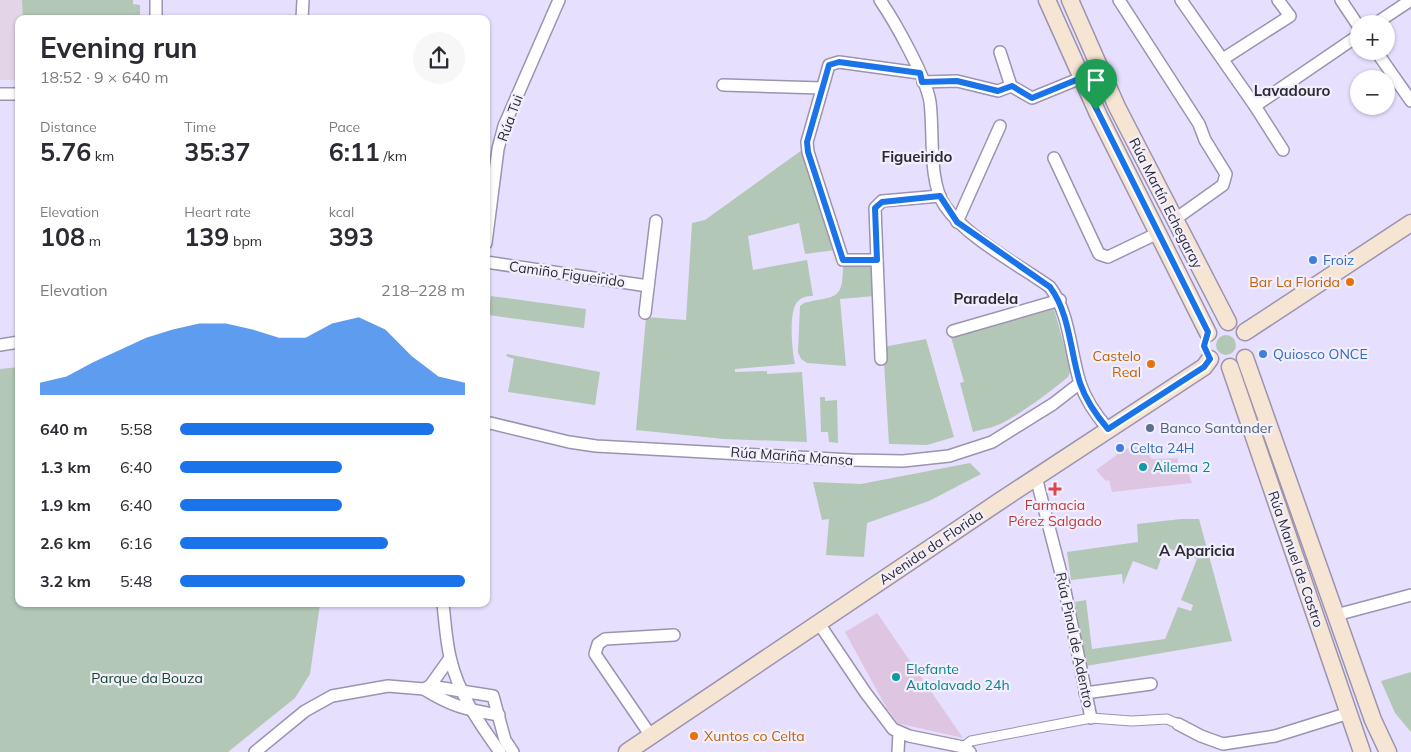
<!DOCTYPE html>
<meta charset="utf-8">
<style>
body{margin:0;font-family:Mulish,sans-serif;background:#f7f7f7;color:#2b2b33;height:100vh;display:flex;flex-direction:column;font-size:19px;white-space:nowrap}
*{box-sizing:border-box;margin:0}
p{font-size:16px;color:#7c7c81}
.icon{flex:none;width:28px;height:28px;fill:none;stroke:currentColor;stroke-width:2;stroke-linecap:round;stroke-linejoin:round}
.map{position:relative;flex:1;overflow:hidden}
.panel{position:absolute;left:15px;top:15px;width:475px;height:592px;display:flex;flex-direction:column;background:#fff;border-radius:10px;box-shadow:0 1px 4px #0004}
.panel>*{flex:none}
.buttons{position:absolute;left:1350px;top:15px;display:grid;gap:10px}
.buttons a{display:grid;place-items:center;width:45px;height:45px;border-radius:50%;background:#fff;box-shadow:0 1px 4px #0004;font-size:25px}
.pin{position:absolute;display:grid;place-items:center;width:42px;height:42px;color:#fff;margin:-51px -21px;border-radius:50% 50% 50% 0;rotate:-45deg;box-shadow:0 0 5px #0007}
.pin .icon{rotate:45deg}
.round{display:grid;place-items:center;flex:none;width:52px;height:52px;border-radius:26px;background:#f7f7f7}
.overview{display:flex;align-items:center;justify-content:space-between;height:85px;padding:0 25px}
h1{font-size:28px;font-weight:700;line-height:38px}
.metrics{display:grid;grid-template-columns:repeat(3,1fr);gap:8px;height:85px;padding:5px 25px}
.metrics div{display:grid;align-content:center}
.metrics b{font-size:25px;font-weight:700}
.metrics small{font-size:14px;font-weight:400}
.metrics p{font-size:14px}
.chart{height:140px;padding:10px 25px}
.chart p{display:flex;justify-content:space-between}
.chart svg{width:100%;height:90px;margin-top:5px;fill:#1a73e8;opacity:.7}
ul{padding:0 25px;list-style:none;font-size:16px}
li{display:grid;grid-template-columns:80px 60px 1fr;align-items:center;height:38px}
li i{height:12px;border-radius:6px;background:#1a73e8}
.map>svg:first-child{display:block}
.education{fill:#e4d4e7}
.green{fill:#b2c7b6}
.building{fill:#dec5e1}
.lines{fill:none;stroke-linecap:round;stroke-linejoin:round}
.pedestrian-casing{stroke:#9b93b0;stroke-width:11}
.minor-casing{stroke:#9b93b0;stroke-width:14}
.secondary-casing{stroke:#9b93b0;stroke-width:19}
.pedestrian{stroke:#fff;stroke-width:9}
.minor{stroke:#fff;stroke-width:11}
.secondary{stroke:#f7e5d4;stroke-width:16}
.route-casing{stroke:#fff;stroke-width:10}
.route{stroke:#1a73e8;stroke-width:6}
.shop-dot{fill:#3f7fe0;stroke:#f2effc;stroke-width:2}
.food-dot{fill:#e8710a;stroke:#f2effc;stroke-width:2}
.service-dot{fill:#5c6f8a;stroke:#f2effc;stroke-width:2}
.culture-dot{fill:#0f9aa8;stroke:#f2effc;stroke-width:2}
.health-dot{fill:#e0444e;stroke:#f2effc;stroke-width:2}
.labels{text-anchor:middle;stroke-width:4.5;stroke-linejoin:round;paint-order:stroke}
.street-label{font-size:14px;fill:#2d2a36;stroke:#f2effc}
.shop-label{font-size:14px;fill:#366cbe;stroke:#f2effc;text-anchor:start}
.food-label{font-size:14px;fill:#c56008;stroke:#f2effc;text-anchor:end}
.service-label{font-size:14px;fill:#4e5e75;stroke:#f2effc;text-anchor:start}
.culture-label{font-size:14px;fill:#0d838f;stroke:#f2effc;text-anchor:start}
.health-label{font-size:14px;fill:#be3a42;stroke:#f2effc}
.park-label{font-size:14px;fill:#124524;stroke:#f2effc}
.neighbourhood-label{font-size:15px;font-weight:bold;fill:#2d2a36;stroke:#f2effc}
</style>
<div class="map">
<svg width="1411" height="752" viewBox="0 0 1411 752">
<rect width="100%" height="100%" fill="#e7dffe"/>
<!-- education -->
<polygon class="education" points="0,0 22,0 23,19 19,19 19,80 0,80"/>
<!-- green -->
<g class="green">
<polygon points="22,0 133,0 133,4 140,5 140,19 23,19"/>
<path d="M802 150 836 250 805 254 799 223 748 236 753 270 807 260 813 296C807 296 802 297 798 301 788 310 792 351 795 364L735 369V372L767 371V374L802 372 807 442 724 439 636 430 646 317 686 320 692 223 705 220Z"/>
<path d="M843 264H872L874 296 840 299 846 366 807 363 801 359 798 352 800 306 804 303C836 295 843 302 843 264Z"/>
<polygon points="491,296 586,309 584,328 488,315"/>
<path d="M1054 309 1071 370 1068 377C1050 392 1010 423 989 428 984 429 979 430 973 432L960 383 964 382 951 337Z"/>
<circle cx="1226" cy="345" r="10"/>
<polygon points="926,339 954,437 927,445 889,444 883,347"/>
<polygon points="507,354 600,372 595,405 508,392 514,359 506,356"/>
<polygon points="19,367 19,604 320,604 310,674 295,698 228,752 0,752 0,369"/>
<polygon points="820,397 825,397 825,401 837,400 838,443 829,442 828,432 821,432"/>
<polygon points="970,463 981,474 929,501 867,523 864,557 826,555 829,519 822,520 813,482 861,484"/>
<polygon points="1181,519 1199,519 1232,641 1086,666 1075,602 1086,600 1092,649 1165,639 1178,607 1191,611 1193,605 1181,600 1197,559 1165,547 1157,570 1133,561 1123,585 1122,574 1071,580 1067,552 1138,542 1137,524"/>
<polygon points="1411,672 1411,732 1395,713 1381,681"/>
</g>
<!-- building -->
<g class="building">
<polygon points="1139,443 1152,459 1178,458 1178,463 1185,463 1192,483 1112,492 1109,480 1106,481 1096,470 1122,451"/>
<polygon points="877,613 963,738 901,724 898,723 886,707 845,632"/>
</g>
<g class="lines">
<defs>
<polyline id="pedestrian" points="963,747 971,741 1091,718 1132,721 1167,719 1178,724"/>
<g id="minor">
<polyline points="156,0 156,19"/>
<path d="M880 0C895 22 926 77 930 102 934 132 928 182 945 206 966 237 1019 265 1050 287 1070 314 1070 351 1080 383 1086 401 1096 415 1108 429"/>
<polyline points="1119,0 1199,124 1205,140 1226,174 1223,185 1174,220"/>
<polyline points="1181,0 1255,106 1283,150"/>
<polyline points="1341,0 1359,27"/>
<polyline points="302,19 303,0"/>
<polyline points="1375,24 1411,0"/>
<polyline points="1376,51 1411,101"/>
<polyline points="1000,52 1011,86 1032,98 1081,78"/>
<polyline points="1223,59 1290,16 1278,0"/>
<polyline points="923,82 957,81 998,91 1011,86"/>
<polyline points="723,85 822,88"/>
<polyline points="0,94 19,94"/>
<polyline points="1255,106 1359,35"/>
<polyline points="1054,158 1099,254 1108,257 1158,233"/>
<polyline points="957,222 1000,126"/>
<polyline points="486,243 498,149 504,126 559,0"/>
<polyline points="877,260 843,260 808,152 807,142 829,65 839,62 919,73"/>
<polyline points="486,262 648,286"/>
<polyline points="645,313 656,221"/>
<polyline points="953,331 1060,300"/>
<polyline points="0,345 19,342"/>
<polyline points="881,359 875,208 882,201 940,196"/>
<polyline points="486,422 569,442 596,446 851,460 903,461 949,456 992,442 1053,404 1080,383"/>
<polyline points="1036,477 1063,581 1091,718"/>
<path d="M443 604C445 621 446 640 450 657 458 693 479 723 500 752"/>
<polyline points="1336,615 1411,595"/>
<polyline points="818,622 865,692 893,729 909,736 963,747 970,752"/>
<polyline points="430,686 450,658"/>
<path d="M424 689C451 706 467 710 499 715"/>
<polyline points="1085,693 1151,684"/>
<polyline points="1178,724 1201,736 1223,744 1275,736 1349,713"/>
<polyline points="651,736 595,654 598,644 605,639 674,635"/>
<polyline points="255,752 305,711 332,696 388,686 424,689 430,686 493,696 505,740 513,752"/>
<polyline points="898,752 899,733"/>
</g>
<g id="secondary">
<polyline points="1047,0 1099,116 1208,333"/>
<polyline points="1070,0 1117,107 1228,322"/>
<polyline points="1245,332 1411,223"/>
<polyline points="1245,358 1373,720 1388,752"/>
<polyline points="1230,367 1362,752"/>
<polyline points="627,752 1000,501 1204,367 1210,359"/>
</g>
</defs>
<!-- pedestrian casing -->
<use href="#pedestrian" class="pedestrian-casing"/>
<!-- minor casing -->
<use href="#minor" class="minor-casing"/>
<!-- secondary casing -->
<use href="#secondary" class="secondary-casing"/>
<!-- pedestrian -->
<use href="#pedestrian" class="pedestrian"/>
<!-- minor -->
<use href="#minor" class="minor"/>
<!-- secondary -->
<use href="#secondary" class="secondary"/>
</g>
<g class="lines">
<defs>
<path id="route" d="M839 62 920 73 922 82 957 81 998 91 1012 86 1032 98 1081 78 1208 332 1204 346 1210 359 1204 367 1108 429C1096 415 1086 401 1080 383 1070 351 1070 314 1050 287L957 222 940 196 882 202 875 208 877 260H843L808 152 807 142 829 65Z"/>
</defs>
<!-- route casing -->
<use href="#route" class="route-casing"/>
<!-- route -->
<use href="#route" class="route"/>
</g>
<!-- markers -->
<g class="shop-dot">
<circle cx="1313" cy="260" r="5"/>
<circle cx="1263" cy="354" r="5"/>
<circle cx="1120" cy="448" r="5"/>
</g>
<g class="food-dot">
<circle cx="1350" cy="282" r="5"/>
<circle cx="1151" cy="364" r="5"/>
<circle cx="694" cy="736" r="5"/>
</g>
<circle class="service-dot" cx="1150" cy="428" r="5"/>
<g class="culture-dot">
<circle cx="1143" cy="467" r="5"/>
<circle cx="896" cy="677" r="5"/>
</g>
<path class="health-dot" d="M1052.5 481.5h5v5h5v5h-5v5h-5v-5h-5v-5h5z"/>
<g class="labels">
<!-- street labels -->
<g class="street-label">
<text transform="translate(510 118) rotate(-70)" y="5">Rúa Tui</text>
<text transform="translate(1166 203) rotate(63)" y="5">Rúa Martín Echegaray</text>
<text transform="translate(567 274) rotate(8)" y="5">Camiño Figueirido</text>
<text transform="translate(792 456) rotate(4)" y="5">Rúa Mariña Mansa</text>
<text transform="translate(931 547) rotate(-34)" y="5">Avenida da Florida</text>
<text transform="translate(1296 559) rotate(71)" y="5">Rúa Manuel de Castro</text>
<text transform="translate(1075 640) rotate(78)" y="5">Rúa Pinal de Adentro</text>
</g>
<!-- shop labels -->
<g class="shop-label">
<text x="1323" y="265">Froiz</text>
<text x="1273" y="359">Quiosco ONCE</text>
<text x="1130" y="453">Celta 24H</text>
</g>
<!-- food labels -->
<g class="food-label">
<text x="1340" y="287">Bar La Florida</text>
<text x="1141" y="361">Castelo<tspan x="1141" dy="16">Real</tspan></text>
<text x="704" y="741" text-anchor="start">Xuntos co Celta</text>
</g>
<!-- service labels -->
<g class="service-label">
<text x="1160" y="433">Banco Santander</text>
</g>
<!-- culture labels -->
<g class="culture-label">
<text x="1153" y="472">Ailema 2</text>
<text x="906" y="674">Elefante<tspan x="906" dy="16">Autolavado 24h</tspan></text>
</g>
<!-- health labels -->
<g class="health-label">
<text x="1055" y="510">Farmacia<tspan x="1055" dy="16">Pérez Salgado</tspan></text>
</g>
<!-- park labels -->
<g class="park-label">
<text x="147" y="683">Parque da Bouza</text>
</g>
<!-- neighbourhood labels -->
<g class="neighbourhood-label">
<text x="1292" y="96">Lavadouro</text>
<text x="917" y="162">Figueirido</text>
<text x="986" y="304">Paradela</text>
<text x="1197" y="556">A Aparicia</text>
</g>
</g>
</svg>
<div class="buttons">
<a>+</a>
<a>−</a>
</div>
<div class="pin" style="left:1096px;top:110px;background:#1e9e55"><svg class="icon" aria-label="arrive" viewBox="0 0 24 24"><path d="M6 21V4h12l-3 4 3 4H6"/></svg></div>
<section class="panel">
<div class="overview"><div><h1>Evening run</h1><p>18:52 · 9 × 640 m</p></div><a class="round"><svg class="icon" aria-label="share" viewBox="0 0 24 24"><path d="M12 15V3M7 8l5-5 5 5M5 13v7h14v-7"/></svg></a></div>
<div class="metrics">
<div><p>Distance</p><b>5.76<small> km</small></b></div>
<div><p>Time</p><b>35:37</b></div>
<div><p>Pace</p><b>6:11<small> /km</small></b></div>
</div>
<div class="metrics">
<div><p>Elevation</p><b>108<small> m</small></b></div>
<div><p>Heart rate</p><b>139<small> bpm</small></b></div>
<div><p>kcal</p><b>393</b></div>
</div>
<div class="chart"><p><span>Elevation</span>218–228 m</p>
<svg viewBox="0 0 160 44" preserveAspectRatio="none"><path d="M0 44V38L10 35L20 28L30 22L40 16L50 12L60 9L70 9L80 12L90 16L100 16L110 9L120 6L130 12L140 25L150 35L160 38V44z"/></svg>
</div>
<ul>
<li><b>640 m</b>5:58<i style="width:89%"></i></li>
<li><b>1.3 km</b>6:40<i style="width:57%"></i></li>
<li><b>1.9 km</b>6:40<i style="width:57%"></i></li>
<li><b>2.6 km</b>6:16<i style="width:73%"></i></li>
<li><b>3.2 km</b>5:48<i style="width:100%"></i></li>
</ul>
</section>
</div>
